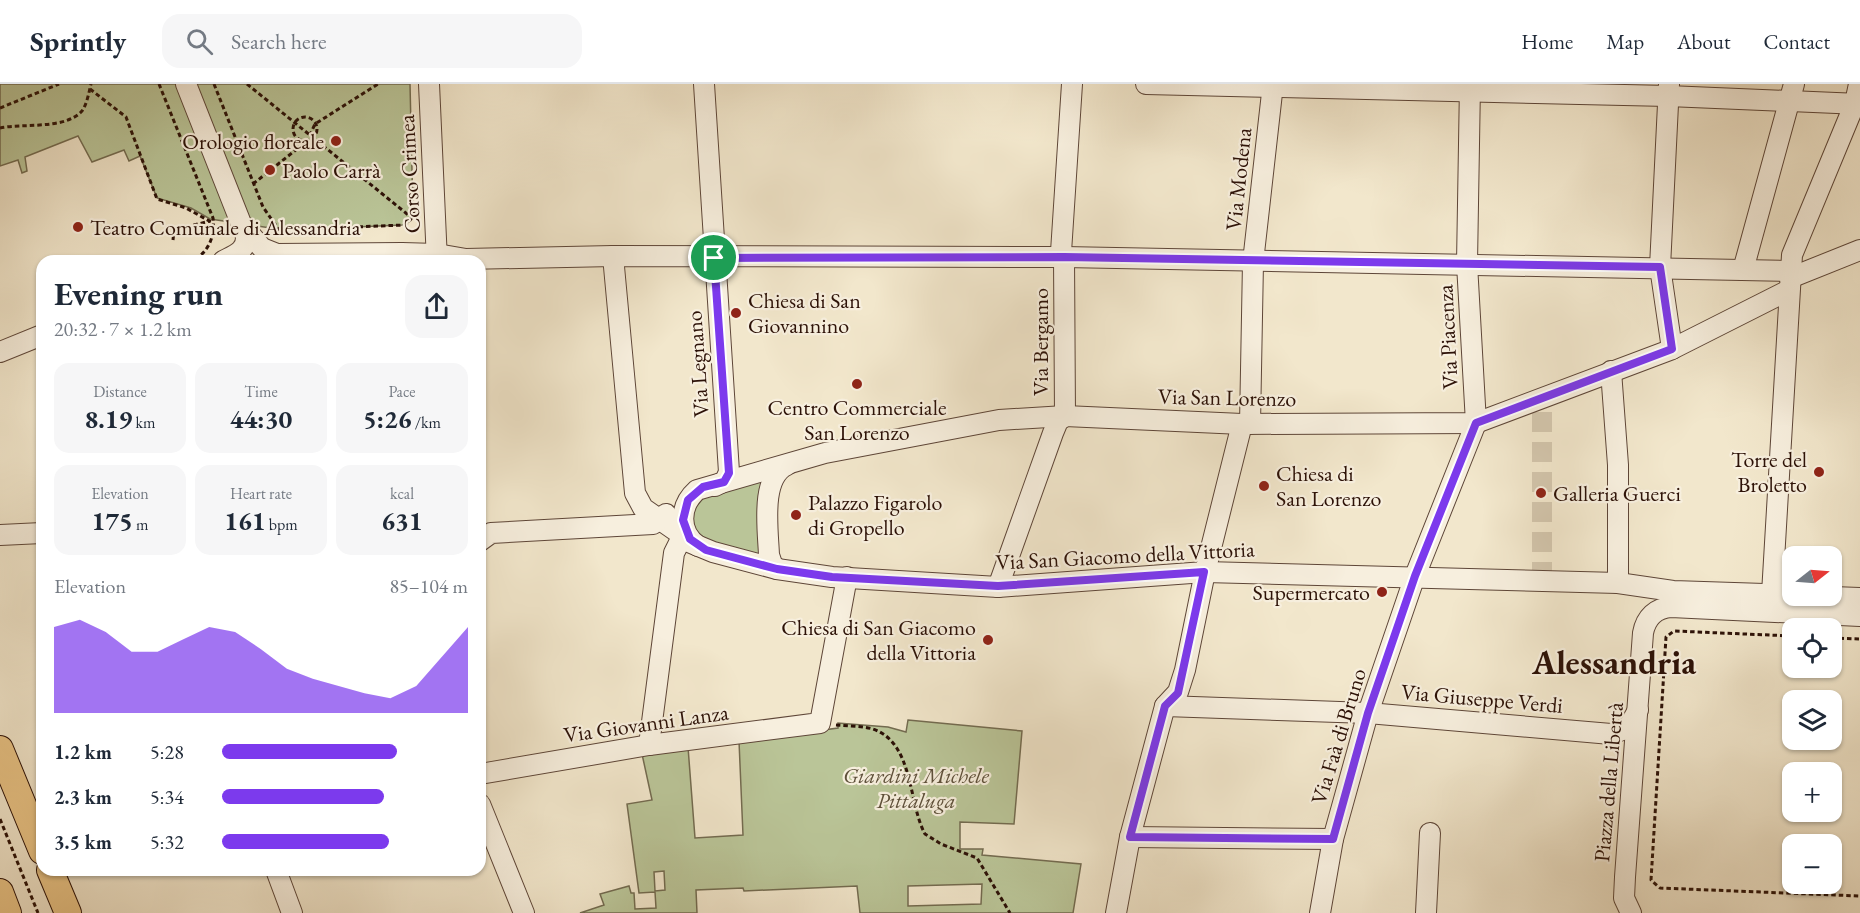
<!DOCTYPE html>
<meta charset="utf-8">
<style>
body{margin:0;font-family:"EB Garamond",serif;background:#f6f6f7;color:#1f2937;height:100vh;display:flex;flex-direction:column;font-size:22px;white-space:nowrap}
*{box-sizing:border-box;margin:0}
p{font-size:20px;color:#747a83}
.icon{flex:none;width:33px;height:33px;fill:none;stroke:currentColor;stroke-width:2;stroke-linecap:round;stroke-linejoin:round}
.map{position:relative;flex:1;overflow:hidden}
.side{position:absolute;left:36px;top:171px;width:450px;height:621px;display:flex;flex-direction:column;background:#fff;border-radius:18px;box-shadow:0 2px 4px #0004}
.side>*{flex:none}
.needle{width:39px;rotate:73deg}
.fabs{position:absolute;left:1782px;top:462px;display:grid;gap:12px}
.fabs a{display:grid;place-items:center;width:60px;height:60px;border-radius:12px;background:#fff;box-shadow:0 2px 4px #0004;font-size:30px}
.pin{position:absolute;display:grid;place-items:center;width:51px;height:51px;color:#fff;margin:-26px;border:3px solid #fff;border-radius:50%;box-shadow:0 2px 6px #0007}
.round{display:grid;place-items:center;flex:none;width:63px;height:63px;border-radius:18px;background:#f6f6f7}
.head{display:flex;align-items:center;justify-content:space-between;height:102px;padding:0 18px}
h1{font-size:33px;font-weight:700;line-height:45px}
.figures{display:grid;grid-template-columns:repeat(3,1fr);gap:9px;height:102px;padding:6px 18px}
.figures div{display:grid;align-content:center;border-radius:15px;background:#f6f6f7;text-align:center}
.figures b{font-size:26px;font-weight:700}
.figures small{font-size:16px;font-weight:400}
.figures p{font-size:16px}
.chart{height:168px;padding:12px 18px}
.chart p{display:flex;justify-content:space-between}
.chart svg{width:100%;height:108px;margin-top:6px;fill:#7c3aed;opacity:.7}
ul{padding:0 18px;list-style:none;font-size:20px}
li{display:grid;grid-template-columns:96px 72px 1fr;align-items:center;height:45px}
li i{height:15px;border-radius:8px;background:#7c3aed}
header{display:flex;align-items:center;gap:36px;box-sizing:border-box;height:84px;padding:0 30px;background:#fff;border-bottom:2px solid #e0e1e3}
header strong{font-size:28px}
nav{display:flex;gap:33px;margin-inline-start:auto;font-size:21px}
.search{width:420px;height:54px;background:#f6f6f7;display:flex;align-items:center;gap:15px;box-sizing:border-box;padding:0 21px;border-radius:18px;color:#747a83;font-size:22px}
.map>svg:first-child{display:block}
.green{fill:#bac598;stroke:#736b50;stroke-width:1.5;fill-rule:evenodd}
.lines{fill:none;stroke-linecap:round;stroke-linejoin:round}
.minor-tunnel{stroke:#d4c7ae;stroke-width:20;stroke-dasharray:20 10;stroke-linecap:butt}
.minor-casing{stroke:#5e4638;stroke-width:22}
.major-casing{stroke:#2c1107;stroke-width:28}
.path{stroke:#2c1107;stroke-width:3;stroke-dasharray:4.5 3;stroke-linecap:butt}
.minor{stroke:#f7efde;stroke-width:20}
.major{stroke:#e9c486;stroke-width:26}
.route-casing{stroke:#fff;stroke-width:12}
.route{stroke:#7c3aed;stroke-width:8}
.poi-dot{fill:#8f2418;stroke:#f7efde;stroke-width:2}
.labels{text-anchor:middle;stroke-width:4.5;stroke-linejoin:round;paint-order:stroke}
.poi-label{font-size:22px;fill:#2c1107;stroke:#f7efde;text-anchor:start}
.street-label{font-size:22px;fill:#2c1107;stroke:#f7efde}
.park-label{font-size:22px;font-style:italic;fill:#5e503a;stroke:#f7efde}
.town-label{font-size:34px;font-weight:bold;fill:#2c1107;stroke:#f7efde}
</style>
<header>
<strong>Sprintly</strong>
<div class="search"><svg class="icon" aria-label="search" viewBox="0 0 24 24"><circle cx="10" cy="10" r="6"/><path d="M15 15l6 6"/></svg>Search here</div>
<nav><a>Home</a><a>Map</a><a>About</a><a>Contact</a></nav>
</header>
<div class="map">
<svg width="1860" height="829" viewBox="0 0 1860 829">
<rect width="100%" height="100%" fill="#f2e7cc"/>
<filter id="stains"><feTurbulence type="fractalNoise" baseFrequency=".00333" numOctaves="4"/><feColorMatrix values="0 0 0 0 .2 0 0 0 0 .09 0 0 0 0 .02 0 0 0 .5 -.17"/></filter>
<radialGradient id="worn" r=".72"><stop offset=".6" stop-color="#630" stop-opacity="0"/><stop offset="1" stop-color="#630" stop-opacity=".3"/></radialGradient>
<!-- green -->
<g class="green">
<polygon points="0,0 410,0 413,131 409,138 402,141 284,146 210,135 191,124 157,114 140,72 129,77 124,66 92,78 78,52 25,73 27,87 22,89 18,76 0,82"/>
<polygon points="765,393 765,474 708,457 696,449 691,429 704,413"/>
<path d="M908 636 1022 647 1014 740 960 738V765H983L982 771 1081 780 1073 829H860L857 802 744 807 743 804 696 806 697 829H580L604 821 600 810 629 802 631 809H634L635 825 656 824 655 808 639 809 627 720 652 716 642 670 688 663 695 754 743 751 739 657 838 644V639L888 643 906 648ZM664 787 665 806 655 807 654 788ZM982 800 981 820 908 822V802Z"/>
</g>
<g class="lines">
<!-- minor-tunnel -->
<polyline class="minor-tunnel" points="1542,328 1542,490"/>
<defs>
<g id="minor">
<path d="M186 0 246 152C247 167 234 171 223 177"/>
<polyline points="429,0 437,177"/>
<polyline points="704,0 729,388 725,397 715,402"/>
<polyline points="1146,0 1668,12 1860,20"/>
<polyline points="1669,0 1660,183 1672,265"/>
<polyline points="242,141 262,164 277,170 402,169 437,170 466,175 613,172 1064,173 1791,187"/>
<polyline points="613,172 635,409 643,424 692,458"/>
<polyline points="1743,186 1794,0"/>
<polyline points="1790,194 1860,166"/>
<polyline points="0,268 42,251"/>
<polyline points="1611,287 1618,381 1618,499"/>
<polyline points="1250,340 1253,178 1273,0"/>
<polyline points="0,451 42,449"/>
<polyline points="480,457 491,449 653,440 666,430"/>
<path d="M698 462C678 448 679 422 697 406L825 369 999 336 1065 332 1242 340 1476 339 1670 266 1789 206"/>
<path d="M777 485 772 480 769 471C768 445 760 393 787 381"/>
<polyline points="998,503 1053,349 1058,337 1065,332 1064,173 1061,168 1072,0"/>
<polyline points="1772,510 1792,171 1855,19 1859,0"/>
<polyline points="1806,512 1860,514"/>
<polyline points="1165,622 1368,629 1611,650 1628,644 1638,626"/>
<polyline points="649,661 674,469 679,459 684,456 713,468 777,485 832,493 998,503 1205,488 1618,499 1673,507 1792,511"/>
<polyline points="480,690 649,661 820,639 847,493"/>
<polyline points="480,720 524,829"/>
<polyline points="1130,753 1333,755"/>
<polyline points="276,786 292,829"/>
<polyline points="1116,829 1130,753 1165,622 1178,608 1185,586 1205,488 1242,340"/>
<polyline points="1320,829 1333,755 1368,629 1415,492 1476,339 1467,180 1470,0"/>
<polyline points="1426,829 1430,749"/>
<path d="M1631 829 1624 814 1625 793 1643 549C1646 533 1656 524 1671 523L1860 532"/>
</g>
<g id="major">
<polyline points="0,665 42,767"/>
<polyline points="50,786 68,829"/>
<polyline points="0,808 8,829"/>
</g>
</defs>
<!-- minor casing -->
<use href="#minor" class="minor-casing"/>
<!-- major casing -->
<use href="#major" class="major-casing"/>
<!-- path -->
<g class="path">
<path d="M159 0 213 134C215 153 209 167 193 177"/>
<path d="M214 0 263 123 279 146 404 141C419 133 414 115 414 101"/>
<polyline points="247,0 412,134"/>
<polyline points="90,5 126,33 157,115 186,124 213,139"/>
<polyline points="0,24 59,0"/>
<circle cx="305" cy="45" r="12"/>
<path d="M0 44C23 39 65 46 82 27 87 20 89 8 91 0"/>
<polyline points="253,100 307,57 315,40 378,0"/>
<polyline points="214,152 225,144"/>
<polyline points="173,156 174,146 210,137"/>
<polyline points="1792,552 1674,547 1666,553 1651,796 1660,804 1860,812"/>
<polyline points="1832,554 1860,555"/>
<path d="M836 641C848 642 862 642 873 645 914 659 908 719 925 750L941 760 977 774 1010 829"/>
<polyline points="0,735 38,829"/>
</g>
<!-- minor -->
<use href="#minor" class="minor"/>
<!-- major -->
<use href="#major" class="major"/>
</g>
<g class="lines">
<defs>
<polygon id="route" points="1064,173 1660,183 1672,265 1476,339 1415,492 1368,629 1333,755 1130,753 1165,622 1178,609 1204,488 998,502 832,493 777,485 706,466 690,455 683,436 688,416 703,403 724,398 729,389 714,174"/>
</defs>
<!-- route casing -->
<use href="#route" class="route-casing"/>
<!-- route -->
<use href="#route" class="route"/>
</g>
<!-- markers -->
<g class="poi-dot">
<circle cx="336" cy="57" r="6"/>
<circle cx="270" cy="86" r="6"/>
<circle cx="78" cy="143" r="6"/>
<circle cx="736" cy="229" r="6"/>
<circle cx="857" cy="300" r="6"/>
<circle cx="1819" cy="388" r="6"/>
<circle cx="1264" cy="402" r="6"/>
<circle cx="1541" cy="409" r="6"/>
<circle cx="796" cy="431" r="6"/>
<circle cx="1382" cy="508" r="6"/>
<circle cx="988" cy="556" r="6"/>
</g>
<g class="labels">
<!-- poi labels -->
<g class="poi-label">
<text x="324" y="65" text-anchor="end">Orologio floreale</text>
<text x="282" y="94">Paolo Carrà</text>
<text x="90" y="151">Teatro Comunale di Alessandria</text>
<text x="748" y="224">Chiesa di San<tspan x="748" dy="25">Giovannino</tspan></text>
<text x="857" y="331" text-anchor="middle">Centro Commerciale<tspan x="857" dy="25">San Lorenzo</tspan></text>
<text x="1807" y="383" text-anchor="end">Torre del<tspan x="1807" dy="25">Broletto</tspan></text>
<text x="1276" y="397">Chiesa di<tspan x="1276" dy="25">San Lorenzo</tspan></text>
<text x="1553" y="417">Galleria Guerci</text>
<text x="808" y="426">Palazzo Figarolo<tspan x="808" dy="25">di Gropello</tspan></text>
<text x="1370" y="516" text-anchor="end">Supermercato</text>
<text x="976" y="551" text-anchor="end">Chiesa di San Giacomo<tspan x="976" dy="25">della Vittoria</tspan></text>
</g>
<!-- street labels -->
<g class="street-label">
<text transform="translate(409 90) rotate(-93)" y="8">Corso Crimea</text>
<text transform="translate(1238 95) rotate(-84)" y="8">Via Modena</text>
<text transform="translate(1447 253) rotate(-93)" y="8">Via Piacenza</text>
<text transform="translate(1040 258) rotate(-90)" y="8">Via Bergamo</text>
<text transform="translate(697 280) rotate(-94)" y="8">Via Legnano</text>
<text transform="translate(1227 313) rotate(1)" y="8">Via San Lorenzo</text>
<text transform="translate(1125 471) rotate(-3)" y="8">Via San Giacomo della Vittoria</text>
<text transform="translate(1482 614) rotate(5)" y="8">Via Giuseppe Verdi</text>
<text transform="translate(646 639) rotate(-8)" y="8">Via Giovanni Lanza</text>
<text transform="translate(1338 652) rotate(-73)" y="8">Via Faà di Bruno</text>
<text transform="translate(1608 698) rotate(-85)" y="8">Piazza della Libertà</text>
</g>
<!-- park labels -->
<g class="park-label">
<text x="916" y="699">Giardini Michele<tspan x="916" dy="25">Pittaluga</tspan></text>
</g>
<!-- town labels -->
<g class="town-label">
<text x="1614" y="590">Alessandria</text>
</g>
</g>
<rect width="100%" height="100%" filter="url(#stains)"/>
<rect width="100%" height="100%" fill="url(#worn)"/>
</svg>
<div class="fabs">
<a><svg class="needle" viewBox="-14 -14 28 28"><path d="M0-13l5 13h-10z" fill="#e53935"/><path d="M0 13l5-13h-10z" fill="#747a83"/></svg></a>
<a><svg class="icon" aria-label="locate" viewBox="0 0 24 24"><circle cx="12" cy="12" r="6"/><path d="M12 2v4M12 18v4M2 12h4M18 12h4"/></svg></a>
<a><svg class="icon" aria-label="layers" viewBox="0 0 24 24"><path d="M12 4l9 5-9 5-9-5zM3 14l9 5 9-5"/></svg></a>
<a>+</a>
<a>−</a>
</div>
<div class="pin" style="left:714px;top:174px;background:#1e9e55"><svg class="icon" aria-label="arrive" viewBox="0 0 24 24"><path d="M6 21V4h12l-3 4 3 4H6"/></svg></div>
<section class="side">
<div class="head"><div><h1>Evening run</h1><p>20:32 · 7 × 1.2 km</p></div><a class="round"><svg class="icon" aria-label="share" viewBox="0 0 24 24"><path d="M12 15V3M7 8l5-5 5 5M5 13v7h14v-7"/></svg></a></div>
<div class="figures">
<div><p>Distance</p><b>8.19<small> km</small></b></div>
<div><p>Time</p><b>44:30</b></div>
<div><p>Pace</p><b>5:26<small> /km</small></b></div>
</div>
<div class="figures">
<div><p>Elevation</p><b>175<small> m</small></b></div>
<div><p>Heart rate</p><b>161<small> bpm</small></b></div>
<div><p>kcal</p><b>631</b></div>
</div>
<div class="chart"><p><span>Elevation</span>85–104 m</p>
<svg viewBox="0 0 160 44" preserveAspectRatio="none"><path d="M0 44V9L10 6L20 11L30 19L40 19L50 14L60 9L70 11L80 18L90 26L100 30L110 33L120 36L130 38L140 33L150 21L160 9V44z"/></svg>
</div>
<ul>
<li><b>1.2 km</b>5:28<i style="width:71%"></i></li>
<li><b>2.3 km</b>5:34<i style="width:66%"></i></li>
<li><b>3.5 km</b>5:32<i style="width:68%"></i></li>
</ul>
</section>
</div>
